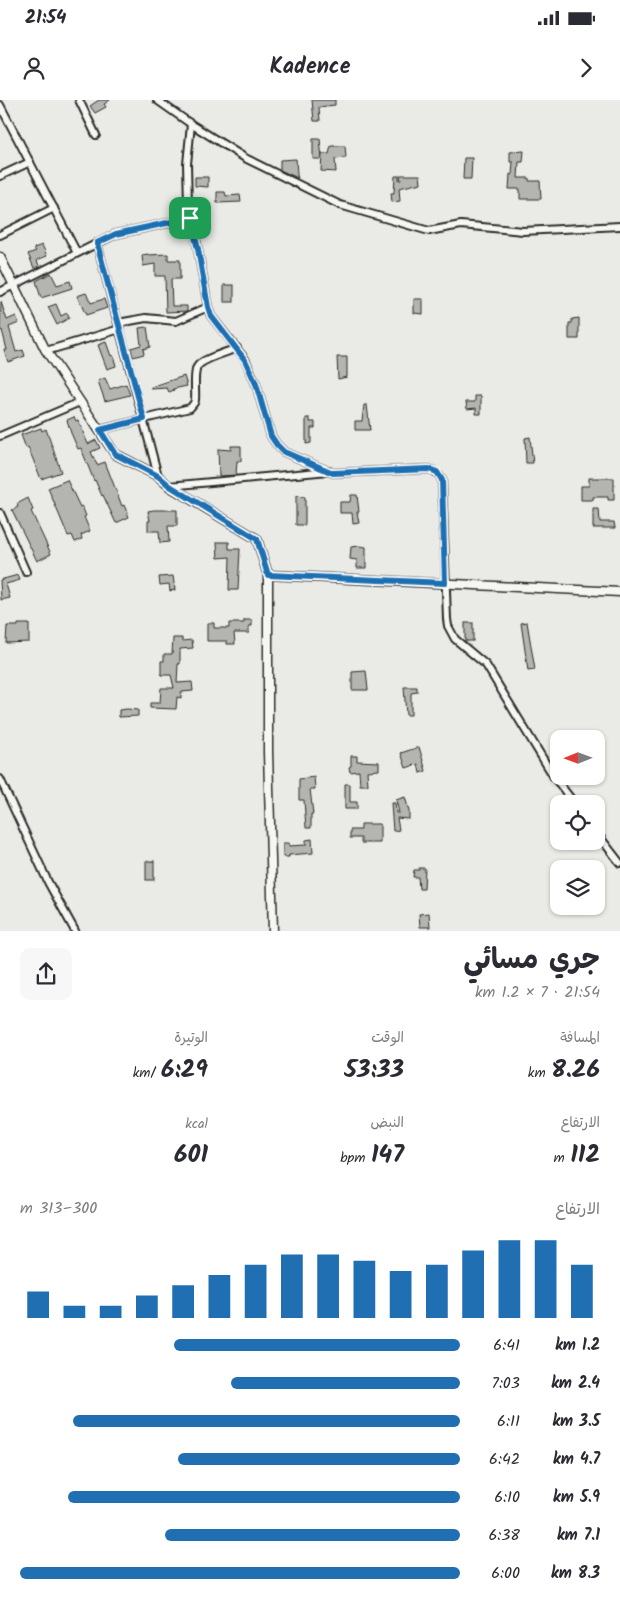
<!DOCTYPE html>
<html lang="ar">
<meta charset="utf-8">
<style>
body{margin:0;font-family:Kalam,"Playpen Sans Arabic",sans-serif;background:#f7f7f7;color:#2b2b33;direction:rtl;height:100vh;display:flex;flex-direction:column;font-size:19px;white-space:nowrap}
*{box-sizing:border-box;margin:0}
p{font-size:16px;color:#7c7c81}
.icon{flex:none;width:28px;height:28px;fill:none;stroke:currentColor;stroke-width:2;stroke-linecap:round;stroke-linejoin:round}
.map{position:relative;height:831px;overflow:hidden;direction:ltr}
.details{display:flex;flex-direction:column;background:#fff;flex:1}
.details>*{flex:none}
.needle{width:32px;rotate:269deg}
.fabs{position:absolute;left:550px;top:630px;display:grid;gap:10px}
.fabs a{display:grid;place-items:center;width:55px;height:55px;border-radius:10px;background:#fff;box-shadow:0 1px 4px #0004;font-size:25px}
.pin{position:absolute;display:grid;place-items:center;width:42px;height:42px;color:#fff;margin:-21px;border-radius:10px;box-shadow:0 2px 8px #0006}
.round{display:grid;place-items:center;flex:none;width:52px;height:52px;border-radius:10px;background:#f7f7f7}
.head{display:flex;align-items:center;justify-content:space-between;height:85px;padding:0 20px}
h1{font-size:28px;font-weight:700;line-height:38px}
.figures{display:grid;grid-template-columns:repeat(3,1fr);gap:8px;height:85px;padding:5px 20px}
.figures div{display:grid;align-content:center}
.figures b{font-size:25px;font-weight:700}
.figures small{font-size:14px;font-weight:400}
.figures p{font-size:14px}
.chart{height:140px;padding:10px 20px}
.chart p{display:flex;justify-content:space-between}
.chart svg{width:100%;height:90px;margin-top:5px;stroke:#1f6fb2;stroke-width:6}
ul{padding:0 20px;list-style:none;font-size:16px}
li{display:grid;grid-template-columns:80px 60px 1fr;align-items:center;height:38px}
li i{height:12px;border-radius:6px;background:#1f6fb2}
.status{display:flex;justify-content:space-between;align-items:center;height:35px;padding:0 25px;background:#fff;direction:ltr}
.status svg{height:14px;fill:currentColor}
header{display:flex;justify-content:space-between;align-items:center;height:65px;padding:0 20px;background:#fff;font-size:22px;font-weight:700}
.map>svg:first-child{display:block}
.building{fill:#b4b4b1;stroke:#2b2b2b}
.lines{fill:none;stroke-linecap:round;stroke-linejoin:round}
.minor-casing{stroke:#2b2b2b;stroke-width:10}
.tertiary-casing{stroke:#2b2b2b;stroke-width:11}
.minor{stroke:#f6f6f2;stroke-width:6}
.tertiary{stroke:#f6f6f2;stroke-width:8}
.route-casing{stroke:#fff;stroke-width:10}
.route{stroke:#1f6fb2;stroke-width:6}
</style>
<div class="status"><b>21:54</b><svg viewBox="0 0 49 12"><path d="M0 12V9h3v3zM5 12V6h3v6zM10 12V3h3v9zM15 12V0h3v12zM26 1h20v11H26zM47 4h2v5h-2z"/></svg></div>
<header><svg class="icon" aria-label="forward" viewBox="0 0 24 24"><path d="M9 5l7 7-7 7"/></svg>Kadence<svg class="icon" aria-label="person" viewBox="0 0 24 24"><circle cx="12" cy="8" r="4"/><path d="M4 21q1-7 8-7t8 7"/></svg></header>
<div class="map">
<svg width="620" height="831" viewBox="0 0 620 831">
<rect width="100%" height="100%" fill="#eaeae6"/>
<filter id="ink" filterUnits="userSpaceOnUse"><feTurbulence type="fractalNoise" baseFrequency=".02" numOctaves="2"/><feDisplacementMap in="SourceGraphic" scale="10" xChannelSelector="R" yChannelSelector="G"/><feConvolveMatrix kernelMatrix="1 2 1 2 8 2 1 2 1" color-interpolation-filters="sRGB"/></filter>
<g filter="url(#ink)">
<!-- building -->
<g class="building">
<polygon points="99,0 110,0 104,4 106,7 95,13 90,6"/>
<polygon points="312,0 335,0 335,5 319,7 320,21 314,21"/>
<polygon points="313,39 320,39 322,59 313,59"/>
<polygon points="331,46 345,46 346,58 335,59 336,72 321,71 322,54 329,54"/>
<polygon points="524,51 523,62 519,62 518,78 529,78 529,81 540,81 541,99 520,99 520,89 509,89 510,74 512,75 513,62 510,62 510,52"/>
<polygon points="464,58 472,58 471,79 463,79"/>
<polygon points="296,59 297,75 298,78 280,70 280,60"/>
<polygon points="400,75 420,75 421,83 399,88 400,101 392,102 391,93 394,93 395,76 399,76 399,80 401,80"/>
<polygon points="195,77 208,77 208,87 195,86"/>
<polygon points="217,92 225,92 226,96 240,95 241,102 217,103"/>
<polygon points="42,145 47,156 37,160 39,166 34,168 28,154 36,151 34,148"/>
<polygon points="148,154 148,155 168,154 168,160 180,160 180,179 171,179 172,206 187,206 187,211 166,212 165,176 155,176 155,164 143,166 142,155"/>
<polygon points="51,173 57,185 70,181 72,188 41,198 36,181"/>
<rect x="224" y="185" width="10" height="17"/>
<polygon points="86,193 91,203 104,199 107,208 86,215 77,196"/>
<polygon points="414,199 423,199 423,214 414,213"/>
<polygon points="1,202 7,220 16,216 19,223 9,227 16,252 23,250 25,256 8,262 4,250 7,250 2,230 0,231"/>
<polygon points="56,204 61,216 67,213 69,218 57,225 48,207"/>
<polygon points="579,218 579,239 569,239 569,223 572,223 572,219"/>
<polygon points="147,227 150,247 143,249 144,254 133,257 131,248 141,245 139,228"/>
<polygon points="106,242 111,256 113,255 116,266 107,269 98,245"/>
<polygon points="337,257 347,257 347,277 338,279"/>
<polygon points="184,276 187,286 173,289 174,290 169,292 167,288 151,289 151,287"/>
<polygon points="105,278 110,289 126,284 130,295 105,301 98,281"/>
<polygon points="475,296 481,296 481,314 476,314 476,308 467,309 466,302 475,302"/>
<polygon points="364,305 367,305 370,330 355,330 355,321 362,321"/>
<polygon points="74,317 76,321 78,320 88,344 96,340 100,348 91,352 97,365 105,362 122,406 124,405 129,417 116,423 103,395 102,396 95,380 94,381 81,348 78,349 71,333 67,320"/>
<polygon points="306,318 310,318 310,322 315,322 315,328 311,328 311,343 306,344"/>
<polygon points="41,328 42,331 46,329 61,372 41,379 28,347 26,348 21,335"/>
<polygon points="530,337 533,363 526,363 525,338"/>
<polygon points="231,346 241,346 241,361 237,361 236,375 219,376 218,349 231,350"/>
<polygon points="589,378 614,378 614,400 608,400 608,397 593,397 593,400 581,400 581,386 589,386"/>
<polygon points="67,380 80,407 82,406 86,416 84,417 90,431 81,435 82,439 75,442 72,435 68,436 48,388"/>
<polygon points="351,395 357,395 359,412 357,412 359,423 353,424 352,413 340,413 340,402 350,402"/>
<polygon points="296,396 305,397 305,425 296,425"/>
<polygon points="28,398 33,410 31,411 51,454 37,461 12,410 18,407 17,404"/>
<polygon points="593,409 599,409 600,422 614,422 615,428 593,428"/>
<polygon points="154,410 177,410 177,426 168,426 169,442 160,443 159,431 148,431 148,421 150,421 148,411"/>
<polygon points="217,442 229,442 229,449 240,449 238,490 229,490 230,457 218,458"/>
<polygon points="359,446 366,447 366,468 357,468 357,460 350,459 351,447"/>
<polygon points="18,475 20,480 6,484 10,498 1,500 0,480"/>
<polygon points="173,476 175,490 170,491 169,484 160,485 159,477"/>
<polygon points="244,520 252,520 252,526 249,526 249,533 234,533 235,544 227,544 227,541 207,541 207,523 214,523 214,528 229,528 229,523 244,523"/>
<polygon points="527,522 535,570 528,571 521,523"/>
<rect x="465" y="523" width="8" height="18"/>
<polygon points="18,524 29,524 29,542 6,543 7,526 18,526"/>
<polygon points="173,538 182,538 182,541 192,540 193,548 180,549 180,564 178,564 177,583 192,582 193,591 181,592 181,598 177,597 176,609 150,608 150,603 160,603 161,588 174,588 171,575 161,575 161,561 164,561 164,554 172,554"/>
<polygon points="366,571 368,590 352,590 352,572"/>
<polygon points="404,587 417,587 417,592 411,593 411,615 406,615"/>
<polygon points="127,609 138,610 138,616 119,617 119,610"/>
<polygon points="419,647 426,671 420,673 418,664 406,668 401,653"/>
<polygon points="351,656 357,656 357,661 379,662 379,670 367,671 368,685 360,685 359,671 350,672 349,667 351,666"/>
<polygon points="314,677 315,689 310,689 313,714 311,714 311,728 306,728 304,700 299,700 299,679"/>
<polygon points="345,684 350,684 350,702 357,702 357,709 345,709"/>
<polygon points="405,697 409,711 409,719 397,718 399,730 393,731 391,703 395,703 396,713 399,713 396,700"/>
<polygon points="361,724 380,724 380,743 361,743 361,738 350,738 350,730 361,730"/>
<polygon points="312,739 313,753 289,755 289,757 283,757 283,743 289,743 289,746 306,745 306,740"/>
<rect x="146" y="761" width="8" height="19"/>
<polygon points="419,768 425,768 424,789 419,789 418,777 413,777 414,770 419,770"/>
<polygon points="429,813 430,827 420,827 419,814"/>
</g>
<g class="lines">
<defs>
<g id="minor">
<polyline points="79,0 96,35"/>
<polyline points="157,0 191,24 245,58 340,105 429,131 461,125 523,131 620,126"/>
<polyline points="0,5 77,153"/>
<path d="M191 24 187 64 188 104 198 149 208 207 211 216 245 259 256 284 271 336 277 345 284 352 333 373 429 369C436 371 439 374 442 380L447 519 448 526 455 539 486 565 554 677 575 704"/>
<polyline points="0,76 30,62"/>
<polyline points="0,135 54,108"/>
<polyline points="97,143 158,376"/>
<polyline points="0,192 116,134 191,118"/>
<polyline points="118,223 146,218 176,221 208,207"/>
<polyline points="46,251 120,229"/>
<path d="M99 330 190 308 194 303 195 300C196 290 193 276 197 267 201 259 228 252 237 248"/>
<polyline points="0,336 80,302"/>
<polyline points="169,386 329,371"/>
<polyline points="0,413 26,472"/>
<polyline points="0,679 48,782 75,831"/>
<polyline points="596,732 620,763"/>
</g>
<g id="tertiary">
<polyline points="0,157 45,249 115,354 158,376 169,386 257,439 268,475 268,652 273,831"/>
<polyline points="268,475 620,492"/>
</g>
</defs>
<!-- minor casing -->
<use href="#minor" class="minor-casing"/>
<!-- tertiary casing -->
<use href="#tertiary" class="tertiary-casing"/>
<!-- minor -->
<use href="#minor" class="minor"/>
<!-- tertiary -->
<use href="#tertiary" class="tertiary"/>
</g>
</g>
<g class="lines" filter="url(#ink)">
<defs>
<polygon id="route" points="190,118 198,149 208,207 211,216 245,260 256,284 271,336 277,345 284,352 333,373 429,369 437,372 442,380 445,483 268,475 257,439 170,386 158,376 115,354 100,330 144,319 97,143 116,134"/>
</defs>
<!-- route casing -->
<use href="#route" class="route-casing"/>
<!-- route -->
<use href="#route" class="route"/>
</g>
</svg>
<div class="fabs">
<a><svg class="needle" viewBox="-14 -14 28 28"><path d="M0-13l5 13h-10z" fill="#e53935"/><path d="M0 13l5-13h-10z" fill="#7c7c81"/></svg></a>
<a><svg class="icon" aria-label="locate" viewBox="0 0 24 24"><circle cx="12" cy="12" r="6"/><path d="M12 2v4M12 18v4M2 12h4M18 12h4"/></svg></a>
<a><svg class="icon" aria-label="layers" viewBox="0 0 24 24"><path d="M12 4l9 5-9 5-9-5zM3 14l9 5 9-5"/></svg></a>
</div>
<div class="pin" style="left:190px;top:118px;background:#1e9e55"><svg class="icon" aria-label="arrive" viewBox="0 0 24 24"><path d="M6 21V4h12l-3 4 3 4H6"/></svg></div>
</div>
<section class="details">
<div class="head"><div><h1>جري مسائي</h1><p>21:54 · 7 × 1.2 km</p></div><a class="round"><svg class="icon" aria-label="share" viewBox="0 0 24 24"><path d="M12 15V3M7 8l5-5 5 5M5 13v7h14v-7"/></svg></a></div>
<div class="figures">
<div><p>المسافة</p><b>8.26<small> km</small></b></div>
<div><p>الوقت</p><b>53:33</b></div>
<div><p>الوتيرة</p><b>6:29<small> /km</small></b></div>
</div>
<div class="figures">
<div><p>الارتفاع</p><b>112<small> m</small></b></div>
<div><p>النبض</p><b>147<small> bpm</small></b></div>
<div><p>kcal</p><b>601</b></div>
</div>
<div class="chart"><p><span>الارتفاع</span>300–313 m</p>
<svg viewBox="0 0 160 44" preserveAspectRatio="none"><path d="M5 44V31M15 44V38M25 44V38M35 44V33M45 44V28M55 44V23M65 44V18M75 44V13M85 44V13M95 44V16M105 44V21M115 44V18M125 44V11M135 44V6M145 44V6M155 44V18"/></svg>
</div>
<ul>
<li><b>1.2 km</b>6:41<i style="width:65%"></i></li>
<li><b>2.4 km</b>7:03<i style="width:52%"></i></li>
<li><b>3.5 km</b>6:11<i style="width:88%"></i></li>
<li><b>4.7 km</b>6:42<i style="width:64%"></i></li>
<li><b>5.9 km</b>6:10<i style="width:89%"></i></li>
<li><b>7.1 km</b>6:38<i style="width:67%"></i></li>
<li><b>8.3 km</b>6:00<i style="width:100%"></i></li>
</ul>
</section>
